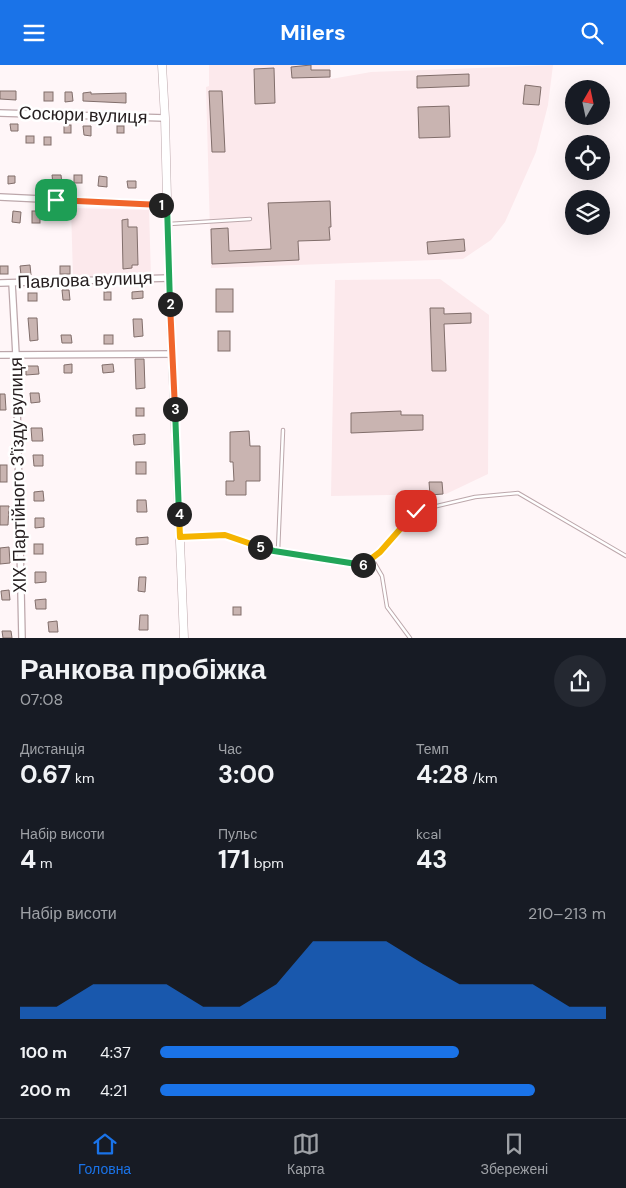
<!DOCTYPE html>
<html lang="uk">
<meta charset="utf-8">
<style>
body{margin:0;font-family:"DM Sans",sans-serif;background:#242831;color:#f1f3f6;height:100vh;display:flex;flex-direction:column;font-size:19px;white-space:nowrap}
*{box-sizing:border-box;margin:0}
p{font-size:16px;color:#9ea1a6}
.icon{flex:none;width:28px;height:28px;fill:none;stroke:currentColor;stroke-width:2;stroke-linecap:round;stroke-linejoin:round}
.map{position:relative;height:573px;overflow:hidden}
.sheet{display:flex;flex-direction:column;background:#171b24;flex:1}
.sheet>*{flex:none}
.needle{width:32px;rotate:9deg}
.fabs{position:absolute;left:565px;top:15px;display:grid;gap:10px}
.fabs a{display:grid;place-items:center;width:45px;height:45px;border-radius:50%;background:#171b24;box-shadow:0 5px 20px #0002;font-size:25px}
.pin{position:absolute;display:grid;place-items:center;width:42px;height:42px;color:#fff;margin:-21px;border-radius:10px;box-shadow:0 2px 8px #0006}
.km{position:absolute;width:25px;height:25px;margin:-12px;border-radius:50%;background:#222;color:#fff;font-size:14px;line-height:25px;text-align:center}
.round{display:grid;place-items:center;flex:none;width:52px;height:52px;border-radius:26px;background:#242831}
.overview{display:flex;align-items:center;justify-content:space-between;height:85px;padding:0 20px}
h1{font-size:28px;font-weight:700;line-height:38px}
.figures{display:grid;grid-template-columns:repeat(3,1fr);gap:8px;height:85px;padding:5px 20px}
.figures div{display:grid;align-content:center}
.figures b{font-size:25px;font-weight:700}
.figures small{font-size:14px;font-weight:400}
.figures p{font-size:14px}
.chart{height:140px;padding:10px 20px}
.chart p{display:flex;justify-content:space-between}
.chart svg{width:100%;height:90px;margin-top:5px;fill:#1a73e8;opacity:.7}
ul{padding:0 20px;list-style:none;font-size:16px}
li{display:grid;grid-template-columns:80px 60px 1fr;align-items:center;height:38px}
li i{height:12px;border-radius:6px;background:#1a73e8}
header{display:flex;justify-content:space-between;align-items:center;height:65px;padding:0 20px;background:#1a73e8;color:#fff;font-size:22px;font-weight:700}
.dock{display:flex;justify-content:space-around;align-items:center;height:70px;border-top:1px solid #363941;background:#171b24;font-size:14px;color:#9ea1a6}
.dock a{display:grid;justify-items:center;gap:2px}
.dock .active{color:#1a73e8}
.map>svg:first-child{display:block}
.built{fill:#fce9ec}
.building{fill:#c9b4b1;stroke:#816e6b}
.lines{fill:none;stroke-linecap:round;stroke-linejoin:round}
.service-casing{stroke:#bca7ab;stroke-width:4.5}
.minor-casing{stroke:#bca7ab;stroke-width:8}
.secondary-casing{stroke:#bca7ab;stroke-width:9}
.service{stroke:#fff;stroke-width:2.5}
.minor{stroke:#fff;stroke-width:5.5}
.secondary{stroke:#fff;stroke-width:8}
.split-1-casing{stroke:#fff;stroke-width:10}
.split-2-casing{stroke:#fff;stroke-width:10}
.split-3-casing{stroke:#fff;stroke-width:10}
.split-4-casing{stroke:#fff;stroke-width:10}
.split-5-casing{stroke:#fff;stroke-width:10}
.split-6-casing{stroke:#fff;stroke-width:10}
.split-7-casing{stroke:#fff;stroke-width:10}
.split-1{stroke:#f0652b;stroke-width:6}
.split-2{stroke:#22a559;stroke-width:6}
.split-3{stroke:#f0652b;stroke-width:6}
.split-4{stroke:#22a559;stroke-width:6}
.split-5{stroke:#f5b400;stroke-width:6}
.split-6{stroke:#22a559;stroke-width:6}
.split-7{stroke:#f5b400;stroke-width:6}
.labels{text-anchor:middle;stroke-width:5;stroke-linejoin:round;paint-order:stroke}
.street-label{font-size:18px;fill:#272021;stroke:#fff}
</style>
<header><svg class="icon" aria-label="menu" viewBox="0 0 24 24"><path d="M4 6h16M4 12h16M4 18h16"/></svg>Milers<svg class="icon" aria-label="search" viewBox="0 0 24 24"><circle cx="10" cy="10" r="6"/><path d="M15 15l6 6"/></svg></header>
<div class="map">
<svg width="626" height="573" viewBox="0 0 626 573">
<rect width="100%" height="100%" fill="#fff6f8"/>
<!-- built -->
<g class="built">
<polygon points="209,0 330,0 331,14 371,7 553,0 548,40 536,87 505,157 491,175 463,194 211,203 206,22 209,21"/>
<polygon points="71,143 149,145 151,211 73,212"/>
<polygon points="440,214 489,250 488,409 446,429 331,431 335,215"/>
</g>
<!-- building -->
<g class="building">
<polygon points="311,0 311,5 330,5 330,12 292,13 291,2"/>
<polygon points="274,3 275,38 255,39 254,4"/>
<polygon points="469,9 469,21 417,23 417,11"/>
<polygon points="525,20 541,22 539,40 523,39"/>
<polygon points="0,26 16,26 16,35 0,34"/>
<polygon points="209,26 222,26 225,87 212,87"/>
<rect x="44" y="27" width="9" height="9"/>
<polygon points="65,27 72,27 73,36 65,37"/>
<polygon points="91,27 91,29 126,28 126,38 83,36 83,28"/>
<polygon points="449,41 450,72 419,73 418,42"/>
<polygon points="10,59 18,59 18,66 11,66"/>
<rect x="64" y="60" width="7" height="8"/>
<polygon points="83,61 91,61 91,71 84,70"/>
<rect x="117" y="61" width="7" height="7"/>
<rect x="26" y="71" width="8" height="7"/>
<rect x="44" y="72" width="7" height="8"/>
<polygon points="52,110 61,110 62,119 53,119"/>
<rect x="74" y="110" width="8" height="8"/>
<polygon points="8,111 15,111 15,118 8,119"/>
<polygon points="99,111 107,112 107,122 98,121"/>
<polygon points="127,116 136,116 136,123 128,123"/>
<polygon points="330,136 331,162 329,162 330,175 298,176 299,195 212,199 211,164 228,163 229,186 271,184 268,138"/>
<polygon points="13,146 21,147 20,158 12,157"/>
<rect x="32" y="146" width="8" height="12"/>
<rect x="52" y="146" width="6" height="9"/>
<polygon points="128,154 128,162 137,162 138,200 132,200 132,203 123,204 122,155"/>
<polygon points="464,174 465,186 428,189 427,177"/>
<polygon points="30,200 31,210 21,210 20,201"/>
<rect x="0" y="201" width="8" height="8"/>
<rect x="60" y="201" width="10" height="8"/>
<rect x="216" y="224" width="17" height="23"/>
<polygon points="62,225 69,225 70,235 63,235"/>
<polygon points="143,226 143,233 132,234 132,227"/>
<rect x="104" y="227" width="7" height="8"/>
<rect x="28" y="228" width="9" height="8"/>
<polygon points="430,243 444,243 444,249 471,248 471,258 444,259 446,306 432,306"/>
<polygon points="28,253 37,253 38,275 30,276"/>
<polygon points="133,254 142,254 143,271 134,272"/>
<rect x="218" y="266" width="12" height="20"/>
<polygon points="61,270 71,270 72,278 62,278"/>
<rect x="104" y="270" width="9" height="9"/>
<polygon points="135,294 144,294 145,323 136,324"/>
<polygon points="72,299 72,308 64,308 64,300"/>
<polygon points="113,299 114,307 103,308 102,300"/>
<polygon points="26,301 38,301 39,309 26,310"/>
<polygon points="30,328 39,328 40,337 31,338"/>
<polygon points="0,329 5,329 6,345 0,345"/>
<rect x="136" y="343" width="8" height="8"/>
<polygon points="401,346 401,350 423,350 423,365 351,368 351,348"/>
<polygon points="31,363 42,363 43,376 32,376"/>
<polygon points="249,366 250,381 260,381 260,416 246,416 246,430 226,430 226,416 234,416 233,397 230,397 230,367"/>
<polygon points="145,369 145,379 134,380 133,370"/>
<polygon points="33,390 43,390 43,401 34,401"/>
<rect x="136" y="397" width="10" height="12"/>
<rect x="0" y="400" width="7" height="17"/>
<polygon points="429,417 442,417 443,429 430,430"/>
<polygon points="43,426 44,436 34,436 34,427"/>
<polygon points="137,435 146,435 147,447 137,447"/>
<polygon points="0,441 9,441 8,460 0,460"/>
<polygon points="35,453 44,453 44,462 35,463"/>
<polygon points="148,472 148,479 136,480 136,473"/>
<rect x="34" y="479" width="9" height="10"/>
<polygon points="9,482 10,498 0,499 0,483"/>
<polygon points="35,507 46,507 46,517 35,518"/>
<polygon points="139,512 146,512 145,527 138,526"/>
<polygon points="9,525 10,535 2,535 1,526"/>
<polygon points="46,534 46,544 36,544 35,535"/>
<rect x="233" y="542" width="8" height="8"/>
<polygon points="140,550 148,550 148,565 139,565"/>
<polygon points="57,556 58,567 49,567 48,557"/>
<polygon points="2,566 11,566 12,573 3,573"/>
</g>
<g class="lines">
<defs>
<g id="service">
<polyline points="169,159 250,154"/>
<polyline points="181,472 225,470 274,486 364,500 380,487 416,446 475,432 518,428 626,491"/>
<polyline points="278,486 283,365"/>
<polyline points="372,494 382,511 387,542 410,573"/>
</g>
<g id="minor">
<polyline points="0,48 165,53"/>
<polyline points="0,132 167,140"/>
<polyline points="0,218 169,213"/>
<polyline points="12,218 16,290 22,573"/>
<polyline points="0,290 172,289"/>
</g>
<polyline id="secondary" points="162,0 165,53 169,213 184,573"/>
</defs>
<!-- service casing -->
<use href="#service" class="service-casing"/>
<!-- minor casing -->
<use href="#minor" class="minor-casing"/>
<!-- secondary casing -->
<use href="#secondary" class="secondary-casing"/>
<!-- service -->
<use href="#service" class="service"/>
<!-- minor -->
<use href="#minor" class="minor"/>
<!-- secondary -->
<use href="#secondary" class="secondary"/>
</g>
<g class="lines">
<defs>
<polyline id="split-1" points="56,135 161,140"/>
<polyline id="split-2" points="161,140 167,140 170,239"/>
<polyline id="split-3" points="170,239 175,344"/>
<polyline id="split-4" points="175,344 179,449"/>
<polyline id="split-5" points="179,449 180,472 225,470 260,482"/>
<polyline id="split-6" points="260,482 274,486 363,500"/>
<polyline id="split-7" points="363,500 380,487 416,446"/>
</defs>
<!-- split-1 casing -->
<use href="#split-1" class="split-1-casing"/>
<!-- split-2 casing -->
<use href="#split-2" class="split-2-casing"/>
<!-- split-3 casing -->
<use href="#split-3" class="split-3-casing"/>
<!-- split-4 casing -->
<use href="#split-4" class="split-4-casing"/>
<!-- split-5 casing -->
<use href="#split-5" class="split-5-casing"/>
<!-- split-6 casing -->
<use href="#split-6" class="split-6-casing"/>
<!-- split-7 casing -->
<use href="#split-7" class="split-7-casing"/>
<!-- split-1 -->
<use href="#split-1" class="split-1"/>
<!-- split-2 -->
<use href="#split-2" class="split-2"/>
<!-- split-3 -->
<use href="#split-3" class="split-3"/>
<!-- split-4 -->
<use href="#split-4" class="split-4"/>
<!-- split-5 -->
<use href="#split-5" class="split-5"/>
<!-- split-6 -->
<use href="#split-6" class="split-6"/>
<!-- split-7 -->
<use href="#split-7" class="split-7"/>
</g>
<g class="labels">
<!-- street labels -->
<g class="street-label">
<text transform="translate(83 50) rotate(2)" y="6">Сосюри вулиця</text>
<text transform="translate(85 215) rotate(-2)" y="6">Павлова вулиця</text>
<text transform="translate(18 410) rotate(-91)" y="6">XIX Партійного З'їзду вулиця</text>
</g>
</g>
</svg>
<div class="fabs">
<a><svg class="needle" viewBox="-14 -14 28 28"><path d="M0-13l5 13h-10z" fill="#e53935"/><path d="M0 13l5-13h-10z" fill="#9ea1a6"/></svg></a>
<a><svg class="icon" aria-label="locate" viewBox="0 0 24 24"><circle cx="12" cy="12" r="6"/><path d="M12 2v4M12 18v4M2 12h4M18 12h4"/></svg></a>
<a><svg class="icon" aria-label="layers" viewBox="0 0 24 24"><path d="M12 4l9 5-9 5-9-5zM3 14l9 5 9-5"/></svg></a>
</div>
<div class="pin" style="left:56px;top:135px;background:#1e9e55"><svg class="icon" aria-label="arrive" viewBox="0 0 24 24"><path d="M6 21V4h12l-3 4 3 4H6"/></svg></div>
<div class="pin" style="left:416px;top:446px;background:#d93025"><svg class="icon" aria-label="check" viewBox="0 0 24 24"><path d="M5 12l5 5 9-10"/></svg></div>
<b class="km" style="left:161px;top:140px">1</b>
<b class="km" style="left:170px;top:239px">2</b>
<b class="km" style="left:175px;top:344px">3</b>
<b class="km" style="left:179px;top:449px">4</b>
<b class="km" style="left:260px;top:482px">5</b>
<b class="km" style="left:363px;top:500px">6</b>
</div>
<section class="sheet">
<div class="overview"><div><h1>Ранкова пробіжка</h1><p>07:08</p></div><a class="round"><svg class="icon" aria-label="share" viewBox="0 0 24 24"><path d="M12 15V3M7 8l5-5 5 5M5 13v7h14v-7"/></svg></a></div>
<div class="figures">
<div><p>Дистанція</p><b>0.67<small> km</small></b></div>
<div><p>Час</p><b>3:00</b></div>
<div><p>Темп</p><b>4:28<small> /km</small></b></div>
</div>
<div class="figures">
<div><p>Набір висоти</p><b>4<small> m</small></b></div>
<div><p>Пульс</p><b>171<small> bpm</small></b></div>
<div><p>kcal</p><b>43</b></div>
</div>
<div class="chart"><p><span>Набір висоти</span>210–213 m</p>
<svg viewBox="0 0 160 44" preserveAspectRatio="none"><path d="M0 44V38L10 38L20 27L30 27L40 27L50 38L60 38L70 27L80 6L90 6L100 6L110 17L120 27L130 27L140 27L150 38L160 38V44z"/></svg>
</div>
<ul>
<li><b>100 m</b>4:37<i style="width:67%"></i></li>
<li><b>200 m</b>4:21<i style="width:84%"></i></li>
</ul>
</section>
<nav class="dock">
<a class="active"><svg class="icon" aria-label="home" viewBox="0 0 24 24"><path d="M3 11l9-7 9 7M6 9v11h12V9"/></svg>Головна</a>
<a><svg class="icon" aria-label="map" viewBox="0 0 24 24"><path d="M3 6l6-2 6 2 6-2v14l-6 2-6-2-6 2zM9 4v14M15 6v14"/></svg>Карта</a>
<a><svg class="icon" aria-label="saved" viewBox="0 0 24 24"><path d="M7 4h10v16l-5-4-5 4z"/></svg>Збережені</a>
</nav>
